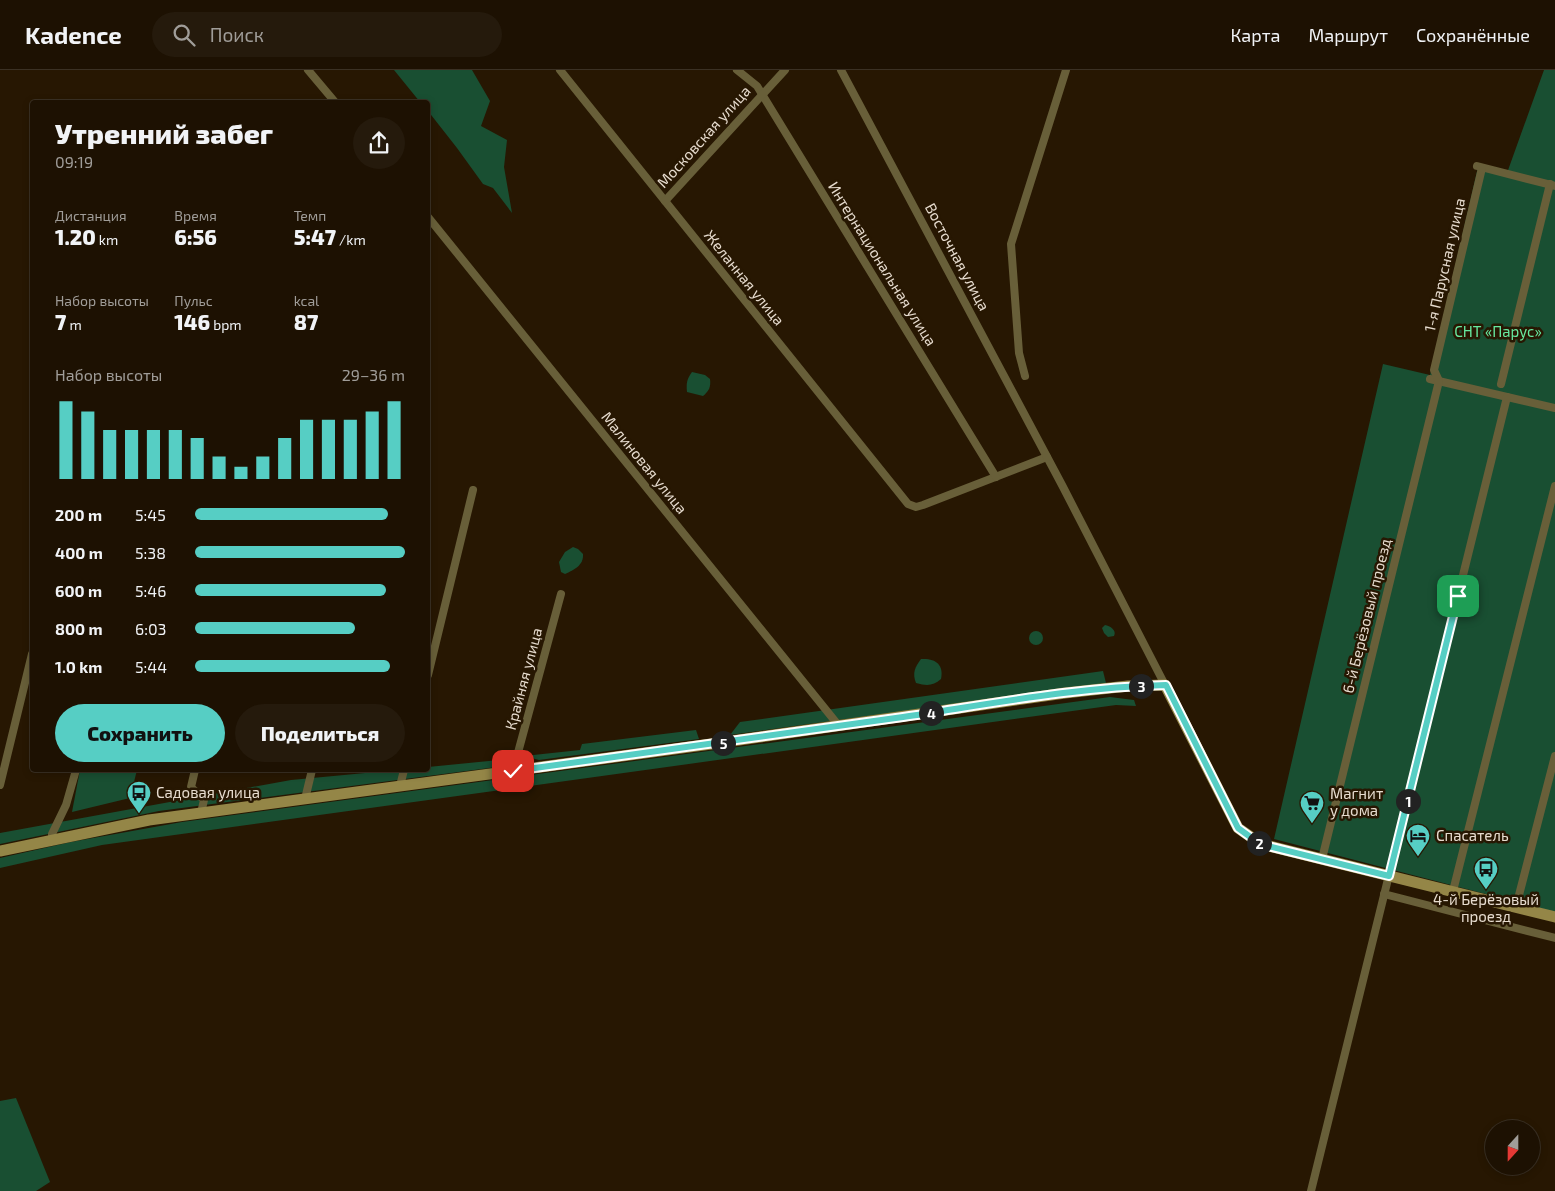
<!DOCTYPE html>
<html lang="ru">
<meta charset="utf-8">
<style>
body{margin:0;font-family:"Exo 2",sans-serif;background:#251a0c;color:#f1f3f6;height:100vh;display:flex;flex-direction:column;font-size:19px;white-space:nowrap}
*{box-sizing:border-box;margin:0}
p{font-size:16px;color:#a09d99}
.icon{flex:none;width:28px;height:28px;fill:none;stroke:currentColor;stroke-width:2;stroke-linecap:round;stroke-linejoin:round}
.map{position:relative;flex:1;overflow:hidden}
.drawer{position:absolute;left:30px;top:30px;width:400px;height:672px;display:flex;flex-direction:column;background:#1d1102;border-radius:5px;box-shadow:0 2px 8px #0003,0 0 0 1px #3b3124}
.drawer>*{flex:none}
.needle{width:32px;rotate:201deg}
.buttons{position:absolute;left:1485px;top:1050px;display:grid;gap:10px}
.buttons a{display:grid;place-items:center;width:55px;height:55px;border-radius:50%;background:#1d1102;box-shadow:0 2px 8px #0003,0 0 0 1px #3b3124;font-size:25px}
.pin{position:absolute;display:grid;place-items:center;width:42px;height:42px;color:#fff;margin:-21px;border-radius:10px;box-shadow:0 2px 8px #0006}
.km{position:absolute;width:25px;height:25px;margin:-12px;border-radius:50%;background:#222;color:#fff;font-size:14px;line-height:25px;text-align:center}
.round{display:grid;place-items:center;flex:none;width:52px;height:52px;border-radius:26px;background:#251a0c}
.summary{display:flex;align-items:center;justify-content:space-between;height:85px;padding:0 25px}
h1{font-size:28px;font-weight:800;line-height:38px}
.metrics{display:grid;grid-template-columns:repeat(3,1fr);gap:8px;height:85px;padding:5px 25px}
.metrics div{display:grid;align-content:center}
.metrics b{font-size:21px;font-weight:800}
.metrics small{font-size:14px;font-weight:400}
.metrics p{font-size:14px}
.chart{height:140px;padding:10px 25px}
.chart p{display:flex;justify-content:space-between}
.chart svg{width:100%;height:90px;margin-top:5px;stroke:#56cec4;stroke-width:6}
.primary-button{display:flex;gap:10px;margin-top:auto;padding:10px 25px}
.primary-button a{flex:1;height:58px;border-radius:30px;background:#56cec4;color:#111;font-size:20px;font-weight:800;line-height:58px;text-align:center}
.primary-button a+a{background:#251a0c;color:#f1f3f6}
ul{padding:0 25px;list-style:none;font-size:16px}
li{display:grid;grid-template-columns:80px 60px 1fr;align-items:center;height:38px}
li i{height:12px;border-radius:6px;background:#56cec4}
header{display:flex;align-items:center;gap:30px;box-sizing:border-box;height:70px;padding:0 25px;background:#1d1102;border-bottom:1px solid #3b3124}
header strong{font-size:24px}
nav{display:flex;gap:28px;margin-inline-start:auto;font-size:18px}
.search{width:350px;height:45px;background:#251a0c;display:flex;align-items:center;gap:12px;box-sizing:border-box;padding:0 18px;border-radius:28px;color:#a09d99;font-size:19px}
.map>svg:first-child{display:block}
.green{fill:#194f32}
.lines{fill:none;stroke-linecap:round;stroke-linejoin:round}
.street{stroke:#685f39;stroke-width:8}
.secondary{stroke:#948647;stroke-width:11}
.route-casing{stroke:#fff;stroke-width:10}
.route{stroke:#56cec4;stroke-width:6}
.labels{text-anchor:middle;stroke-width:5;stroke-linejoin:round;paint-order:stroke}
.street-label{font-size:15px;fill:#e7dccf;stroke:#271702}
.park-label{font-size:15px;fill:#67e9a0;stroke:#271702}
.poi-label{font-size:15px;fill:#e7dccf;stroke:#271702;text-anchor:start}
</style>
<header>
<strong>Kadence</strong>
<div class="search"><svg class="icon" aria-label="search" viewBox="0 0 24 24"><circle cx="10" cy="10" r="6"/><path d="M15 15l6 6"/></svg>Поиск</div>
<nav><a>Карта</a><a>Маршрут</a><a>Сохранённые</a></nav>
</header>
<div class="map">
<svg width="1555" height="1121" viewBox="0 0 1555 1121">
<rect width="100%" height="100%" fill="#271702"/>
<!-- green -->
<g class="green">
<polygon points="394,0 472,0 490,31 481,56 507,70 504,97 512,143 493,118 483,114 457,78 428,41 428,32 420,32"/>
<polygon points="1544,0 1555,0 1555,842 1274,769 1383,294 1430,305 1478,97 1507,103"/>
<path d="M692 302 705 305 710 309C711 317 709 321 703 326L687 322C686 313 687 309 692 302Z"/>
<path d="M573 477 578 479 583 484C584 495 574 500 565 504L561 502 559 492 565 482Z"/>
<path d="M1105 555C1110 556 1117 560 1114 566L1108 567 1104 563 1102 558Z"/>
<circle cx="1036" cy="568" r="7"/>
<path d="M921 589C935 588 944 594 941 609 933 616 927 616 916 613 912 603 915 597 921 589Z"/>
<polygon points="1103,601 1106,613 730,665 740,652"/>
<polygon points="1110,627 1134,630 1136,636 1116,635 102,775 0,798 0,788 71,772 182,752"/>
<polygon points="696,660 699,669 539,690 524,686 580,680 582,674"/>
<polygon points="499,690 497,697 159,741 0,774 0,763 291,710 397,700 428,700 428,697"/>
<polygon points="80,700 137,700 130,728 72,742"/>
<polygon points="16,1028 50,1112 36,1121 0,1121 0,1031"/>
</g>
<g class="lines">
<!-- street -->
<g class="street">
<polyline points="308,0 335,32"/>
<polyline points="560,0 908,434 916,437 923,435 1047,387"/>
<polyline points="737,0 757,16 996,407"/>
<polyline points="841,0 1062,415 1165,615"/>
<polyline points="1477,96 1555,116"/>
<polyline points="665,131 785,0"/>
<polyline points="428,147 839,656"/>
<polyline points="1025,306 1019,283 1011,174 1066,0"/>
<polyline points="1430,309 1555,338"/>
<polyline points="1501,314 1550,114"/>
<polyline points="428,605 473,420"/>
<polyline points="195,700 191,717 204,730 201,743"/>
<polyline points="513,701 561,524"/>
<polyline points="0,715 32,584"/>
<polyline points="400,716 404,700"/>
<polyline points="305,729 312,700"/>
<polyline points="52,770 52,764 66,735 76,700"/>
<polyline points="1322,789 1439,311 1434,300 1482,98"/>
<polyline points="1453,821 1555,416"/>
<polyline points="1384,824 1555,868"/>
<polyline points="1520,838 1519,825 1555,686"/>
<polyline points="1311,1121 1507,327"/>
</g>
<!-- secondary -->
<polyline class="secondary" points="0,781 149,750 711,674 1065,623 1128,616 1165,615 1238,758 1261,774 1555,847"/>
</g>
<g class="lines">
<defs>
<path id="route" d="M513 701C643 684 773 666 903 647 990 634 1078 617 1166 615L1238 758 1260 774 1389 806 1458 526"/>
</defs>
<!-- route casing -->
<use href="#route" class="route-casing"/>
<!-- route -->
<use href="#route" class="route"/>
</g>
<!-- icons -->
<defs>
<symbol id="bus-pin" viewBox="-11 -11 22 30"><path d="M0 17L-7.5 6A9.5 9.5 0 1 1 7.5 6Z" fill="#56cec4" stroke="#271702"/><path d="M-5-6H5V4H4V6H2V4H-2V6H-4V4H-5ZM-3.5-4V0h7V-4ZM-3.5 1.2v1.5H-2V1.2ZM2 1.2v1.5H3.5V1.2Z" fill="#111"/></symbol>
<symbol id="supermarket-pin" viewBox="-11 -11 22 30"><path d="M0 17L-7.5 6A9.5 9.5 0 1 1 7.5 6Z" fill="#56cec4" stroke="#271702"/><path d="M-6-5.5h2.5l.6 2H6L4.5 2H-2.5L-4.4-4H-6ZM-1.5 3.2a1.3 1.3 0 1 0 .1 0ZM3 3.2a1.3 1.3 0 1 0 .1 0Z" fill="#111"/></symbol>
<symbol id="hotel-pin" viewBox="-11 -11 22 30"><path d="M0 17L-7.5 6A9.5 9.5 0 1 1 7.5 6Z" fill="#56cec4" stroke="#271702"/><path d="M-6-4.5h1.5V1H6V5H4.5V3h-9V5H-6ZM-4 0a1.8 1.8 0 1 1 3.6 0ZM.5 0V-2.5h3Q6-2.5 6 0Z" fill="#111"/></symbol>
</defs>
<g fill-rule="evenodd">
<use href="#bus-pin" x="125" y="709" width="28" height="38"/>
<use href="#supermarket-pin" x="1298" y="719" width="28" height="38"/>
<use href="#hotel-pin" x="1404" y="752" width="28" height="38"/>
<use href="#bus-pin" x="1472" y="785" width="28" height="38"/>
</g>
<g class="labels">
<!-- street labels -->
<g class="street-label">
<text transform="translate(704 67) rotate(-48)" y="5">Московская улица</text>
<text transform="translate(957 187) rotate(62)" y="5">Восточная улица</text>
<text transform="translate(882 194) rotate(58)" y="5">Интернациональная улица</text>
<text transform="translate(1445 195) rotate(-77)" y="5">1-я Парусная улица</text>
<text transform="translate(744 208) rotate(51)" y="5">Желанная улица</text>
<text transform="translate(644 393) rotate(51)" y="5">Малиновая улица</text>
<text transform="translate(1367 546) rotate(-76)" y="5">6-й Берёзовый проезд</text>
<text transform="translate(524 609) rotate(-75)" y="5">Крайняя улица</text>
</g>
<!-- park labels -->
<g class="park-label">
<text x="1498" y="267">СНТ «Парус»</text>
</g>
<!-- poi labels -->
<g class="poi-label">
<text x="156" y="728">Садовая улица</text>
<text x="1330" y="729">Магнит<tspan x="1330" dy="17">у дома</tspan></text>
<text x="1436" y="771">Спасатель</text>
<text x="1486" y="835" text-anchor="middle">4-й Берёзовый<tspan x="1486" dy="17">проезд</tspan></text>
</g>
</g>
</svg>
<div class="buttons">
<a><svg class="needle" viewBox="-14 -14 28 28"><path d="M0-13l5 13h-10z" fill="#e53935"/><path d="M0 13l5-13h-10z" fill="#a09d99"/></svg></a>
</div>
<div class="pin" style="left:1458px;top:526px;background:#1e9e55"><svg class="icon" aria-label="arrive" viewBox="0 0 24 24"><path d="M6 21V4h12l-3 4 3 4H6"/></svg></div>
<div class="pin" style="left:513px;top:701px;background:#d93025"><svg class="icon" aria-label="check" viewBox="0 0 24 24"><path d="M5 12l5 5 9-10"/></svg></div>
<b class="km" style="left:1408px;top:731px">1</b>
<b class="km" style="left:1259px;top:773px">2</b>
<b class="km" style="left:1141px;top:616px">3</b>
<b class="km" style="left:931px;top:643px">4</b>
<b class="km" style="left:723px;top:673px">5</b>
<section class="drawer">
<div class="summary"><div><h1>Утренний забег</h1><p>09:19</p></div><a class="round"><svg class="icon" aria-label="share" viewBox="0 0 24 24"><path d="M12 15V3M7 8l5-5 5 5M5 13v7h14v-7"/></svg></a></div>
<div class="metrics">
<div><p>Дистанция</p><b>1.20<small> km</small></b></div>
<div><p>Время</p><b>6:56</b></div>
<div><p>Темп</p><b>5:47<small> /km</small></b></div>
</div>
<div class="metrics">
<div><p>Набор высоты</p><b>7<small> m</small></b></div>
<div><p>Пульс</p><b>146<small> bpm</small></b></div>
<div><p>kcal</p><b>87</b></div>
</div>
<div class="chart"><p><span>Набор высоты</span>29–36 m</p>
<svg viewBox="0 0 160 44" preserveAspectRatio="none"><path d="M5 44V6M15 44V11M25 44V20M35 44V20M45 44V20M55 44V20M65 44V24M75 44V33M85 44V38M95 44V33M105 44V24M115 44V15M125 44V15M135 44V15M145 44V11M155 44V6"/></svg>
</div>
<ul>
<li><b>200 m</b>5:45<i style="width:92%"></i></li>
<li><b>400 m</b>5:38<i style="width:100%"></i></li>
<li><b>600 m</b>5:46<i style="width:91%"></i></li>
<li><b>800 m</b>6:03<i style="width:76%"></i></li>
<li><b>1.0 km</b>5:44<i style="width:93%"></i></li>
</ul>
<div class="primary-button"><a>Сохранить</a><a>Поделиться</a></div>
</section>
</div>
